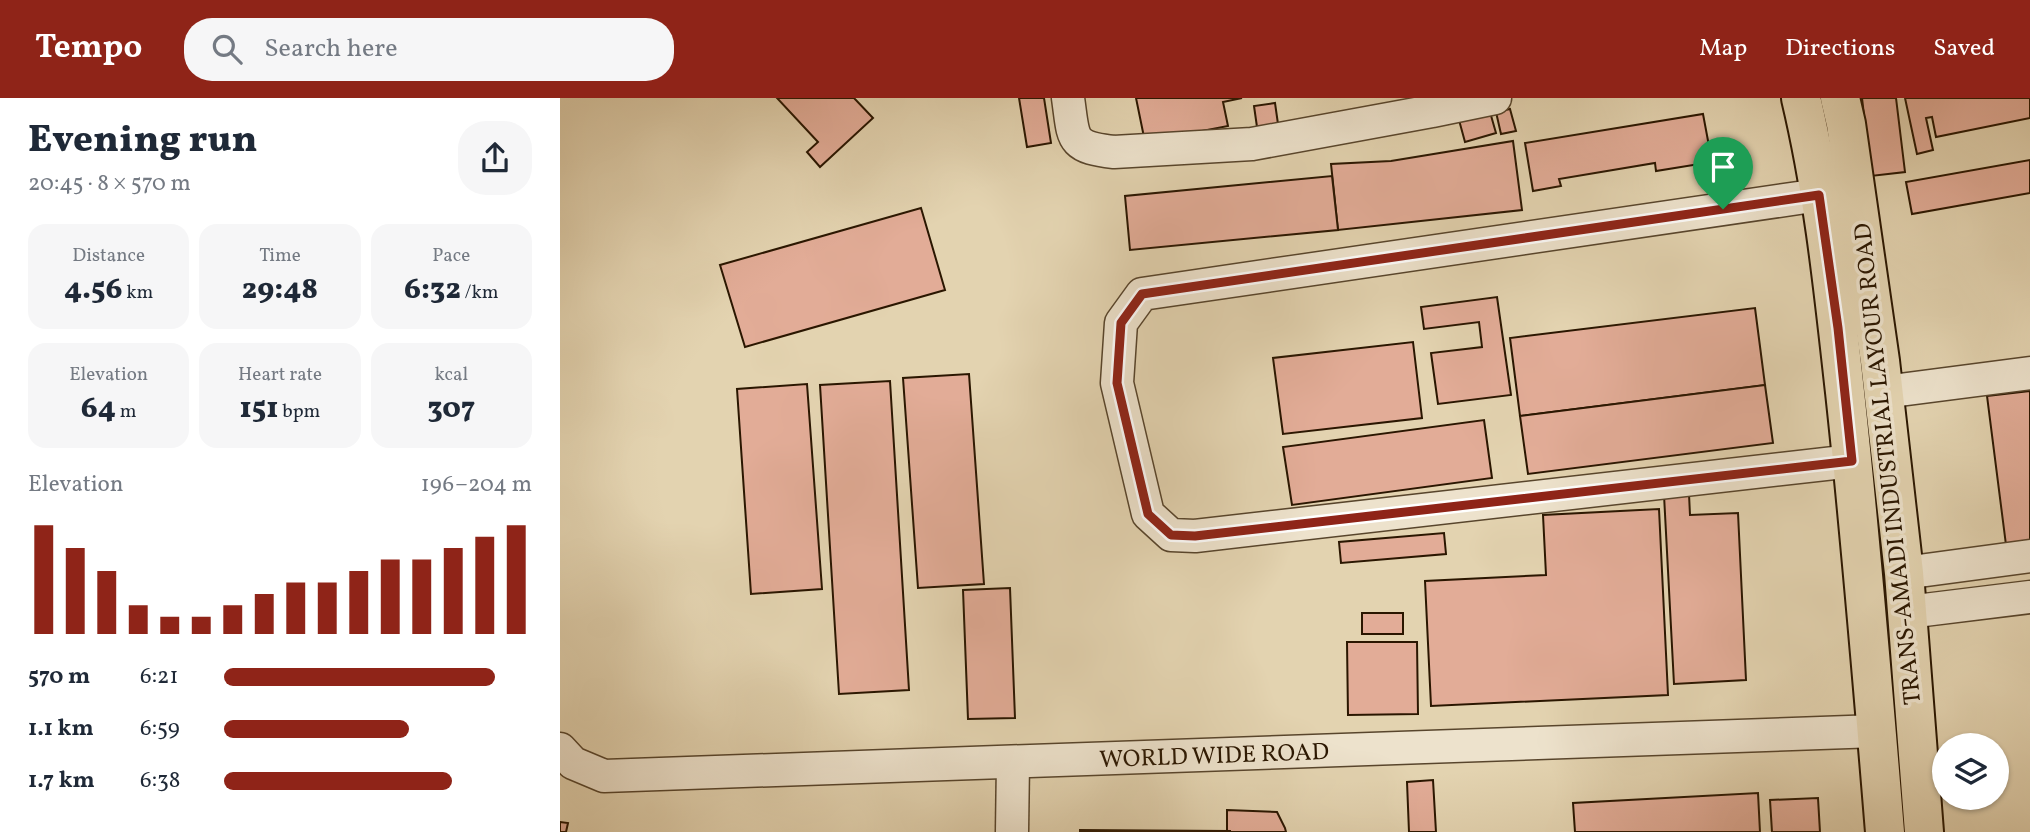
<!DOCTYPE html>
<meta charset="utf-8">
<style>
body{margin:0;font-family:Vollkorn,serif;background:#f6f6f7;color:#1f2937;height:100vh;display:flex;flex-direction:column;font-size:26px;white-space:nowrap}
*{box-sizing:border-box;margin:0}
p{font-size:23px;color:#747a83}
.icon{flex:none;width:38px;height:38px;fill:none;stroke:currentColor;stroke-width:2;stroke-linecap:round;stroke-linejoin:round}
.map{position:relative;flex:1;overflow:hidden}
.panel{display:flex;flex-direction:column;background:#fff;width:560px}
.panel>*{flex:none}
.buttons{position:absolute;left:1372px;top:635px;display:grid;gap:14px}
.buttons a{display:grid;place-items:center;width:77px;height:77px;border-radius:50%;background:#fff;box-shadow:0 2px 5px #0004;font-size:35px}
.pin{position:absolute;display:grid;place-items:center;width:60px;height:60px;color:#fff;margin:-72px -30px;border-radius:50% 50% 50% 0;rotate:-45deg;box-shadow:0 0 7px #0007}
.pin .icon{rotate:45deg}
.round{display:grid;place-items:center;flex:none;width:74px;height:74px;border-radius:28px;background:#f6f6f7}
.overview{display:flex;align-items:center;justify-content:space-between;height:119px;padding:0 28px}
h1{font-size:38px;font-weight:800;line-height:52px}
.stats{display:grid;grid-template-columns:repeat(3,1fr);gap:10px;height:119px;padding:7px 28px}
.stats div{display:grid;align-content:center;border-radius:18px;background:#f6f6f7;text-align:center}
.stats b{font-size:30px;font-weight:800}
.stats small{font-size:19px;font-weight:400}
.stats p{font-size:19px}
.chart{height:196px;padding:14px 28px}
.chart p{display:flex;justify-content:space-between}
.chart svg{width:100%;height:126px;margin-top:7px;stroke:#8f2418;stroke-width:6}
ul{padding:0 28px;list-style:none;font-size:23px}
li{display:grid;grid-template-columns:112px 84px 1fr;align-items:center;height:52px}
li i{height:18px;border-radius:9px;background:#8f2418}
header{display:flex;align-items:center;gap:42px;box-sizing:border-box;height:98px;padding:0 35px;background:#8f2418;color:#fff}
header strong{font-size:33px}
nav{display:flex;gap:38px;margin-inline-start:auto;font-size:24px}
.search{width:490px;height:63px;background:#f6f6f7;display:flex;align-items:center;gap:18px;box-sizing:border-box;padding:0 24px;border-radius:28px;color:#747a83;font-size:26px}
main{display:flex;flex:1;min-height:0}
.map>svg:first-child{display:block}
.building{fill:#e2ac97;stroke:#2a1600;stroke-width:2}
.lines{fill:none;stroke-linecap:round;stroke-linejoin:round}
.minor-casing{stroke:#58452c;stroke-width:35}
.major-casing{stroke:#2a1600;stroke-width:42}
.minor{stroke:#ede2cc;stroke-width:32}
.major{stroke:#e3d3b0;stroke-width:38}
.route-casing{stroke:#fff;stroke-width:14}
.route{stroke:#8f2418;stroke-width:9}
.labels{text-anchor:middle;stroke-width:7;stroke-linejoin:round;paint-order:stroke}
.street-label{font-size:24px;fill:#2a1600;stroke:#ede2cc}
</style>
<header>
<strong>Tempo</strong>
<div class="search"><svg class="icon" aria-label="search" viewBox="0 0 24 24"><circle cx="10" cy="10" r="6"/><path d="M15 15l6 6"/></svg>Search here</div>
<nav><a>Map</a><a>Directions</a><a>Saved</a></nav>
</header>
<main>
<section class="panel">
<div class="overview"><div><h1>Evening run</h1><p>20:45 · 8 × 570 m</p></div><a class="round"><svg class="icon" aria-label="share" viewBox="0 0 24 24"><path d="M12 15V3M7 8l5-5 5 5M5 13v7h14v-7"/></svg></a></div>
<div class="stats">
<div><p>Distance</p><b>4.56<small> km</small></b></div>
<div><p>Time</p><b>29:48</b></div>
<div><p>Pace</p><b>6:32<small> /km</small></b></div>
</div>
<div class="stats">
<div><p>Elevation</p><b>64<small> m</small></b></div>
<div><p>Heart rate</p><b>151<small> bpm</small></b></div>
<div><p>kcal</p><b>307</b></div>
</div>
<div class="chart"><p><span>Elevation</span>196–204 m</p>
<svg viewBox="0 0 160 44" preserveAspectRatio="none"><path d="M5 44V6M15 44V14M25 44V22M35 44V34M45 44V38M55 44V38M65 44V34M75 44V30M85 44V26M95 44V26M105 44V22M115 44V18M125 44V18M135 44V14M145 44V10M155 44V6"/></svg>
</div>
<ul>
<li><b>570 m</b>6:21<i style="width:88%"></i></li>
<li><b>1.1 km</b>6:59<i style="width:60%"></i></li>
<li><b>1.7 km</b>6:38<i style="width:74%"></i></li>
</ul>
</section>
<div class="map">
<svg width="1470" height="734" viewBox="0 0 1470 734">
<rect width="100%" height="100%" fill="#e3d3b0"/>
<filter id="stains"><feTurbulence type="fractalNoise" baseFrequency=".00286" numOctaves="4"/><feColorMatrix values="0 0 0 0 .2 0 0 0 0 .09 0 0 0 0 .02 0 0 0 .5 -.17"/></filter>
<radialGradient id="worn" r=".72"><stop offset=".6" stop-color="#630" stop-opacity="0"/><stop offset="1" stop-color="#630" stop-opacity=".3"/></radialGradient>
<!-- building -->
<g class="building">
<polygon points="217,0 294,0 313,20 260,69 247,54 258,44"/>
<polygon points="459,0 484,0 491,45 467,49"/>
<polygon points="576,0 682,0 663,4 668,28 585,44"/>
<polygon points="1302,0 1336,0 1345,74 1311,78"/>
<polygon points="1345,0 1470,0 1470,20 1376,39 1372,19 1366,20 1373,52 1357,56"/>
<polygon points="715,5 719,33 698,36 694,8"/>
<polygon points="950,11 956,33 941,36 936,14"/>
<polygon points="930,14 936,35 905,44 899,22"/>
<polygon points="1143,16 1152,64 1096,73 1095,65 999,81 1001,88 973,93 965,45"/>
<polygon points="953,43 962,112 778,132 771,66 831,63"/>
<polygon points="1470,62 1470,95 1352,116 1346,84"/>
<polygon points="772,78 778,132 570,152 565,98"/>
<polygon points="361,110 385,192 185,249 160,167"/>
<polygon points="937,199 951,297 878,306 871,255 922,249 919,224 864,231 861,209"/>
<polygon points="1195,210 1205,287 960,318 950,240"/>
<polygon points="853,244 862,320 723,336 713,260"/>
<polygon points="409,276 424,486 358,490 343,280"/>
<polygon points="330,283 349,592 279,596 260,287"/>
<polygon points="247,286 262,491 191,496 177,291"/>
<polygon points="1205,287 1213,345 968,376 960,318"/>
<polygon points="1470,293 1470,444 1446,447 1427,298"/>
<polygon points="924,322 932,380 732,407 723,349"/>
<polygon points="1129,396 1130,417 1178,415 1186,582 1114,586 1104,397"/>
<polygon points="1099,411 1108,597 871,608 865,483 986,477 983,417"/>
<polygon points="884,435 886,456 781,465 779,444"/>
<polygon points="450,490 455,620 408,621 403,492"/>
<rect x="802" y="515" width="41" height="21"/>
<polygon points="787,544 857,544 858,616 788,617"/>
<polygon points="873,682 876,734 849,734 847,684"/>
<polygon points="1198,695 1200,734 1015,734 1013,705"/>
<polygon points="1258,700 1260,734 1212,734 1210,702"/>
<polygon points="667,712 717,714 725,730 726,734 667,734"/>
<polygon points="0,724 8,725 6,734 0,734"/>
<polygon points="520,732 670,733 670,734 520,734"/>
</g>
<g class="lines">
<defs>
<g id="minor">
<path d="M508 0C514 41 509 49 554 54L692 46 872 13 935 0"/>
<polyline points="1259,97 582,196 561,225 557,285 588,416 611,437 635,438 1292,363"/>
<polyline points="1324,294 1470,275"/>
<polyline points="1344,475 1470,458"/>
<polyline points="1348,514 1470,499"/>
<polyline points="0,651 13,665 44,678 1317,633"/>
<polyline points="452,734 453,664"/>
</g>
<g id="major">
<path d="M1241 0C1264 96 1274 196 1285 294 1301 441 1313 587 1325 734"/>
<polyline points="1280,0 1286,26 1320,263 1344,475 1364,734"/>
</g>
</defs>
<!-- minor casing -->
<use href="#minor" class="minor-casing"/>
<!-- major casing -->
<use href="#major" class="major-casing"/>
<!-- minor -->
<use href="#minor" class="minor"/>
<!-- major -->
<use href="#major" class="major"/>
</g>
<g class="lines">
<defs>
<polygon id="route" points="1259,97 1278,230 1292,363 635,438 611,437 588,416 557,285 561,225 582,196"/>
</defs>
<!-- route casing -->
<use href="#route" class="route-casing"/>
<!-- route -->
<use href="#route" class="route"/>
</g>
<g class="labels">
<!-- street labels -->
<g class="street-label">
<text transform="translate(1327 366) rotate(-96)" y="8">TRANS-AMADI INDUSTRIAL LAYOUR ROAD</text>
<text transform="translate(654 657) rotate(-2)" y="8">WORLD WIDE ROAD</text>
</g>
</g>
<rect width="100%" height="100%" filter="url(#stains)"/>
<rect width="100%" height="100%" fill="url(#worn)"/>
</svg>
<div class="buttons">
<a><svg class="icon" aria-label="layers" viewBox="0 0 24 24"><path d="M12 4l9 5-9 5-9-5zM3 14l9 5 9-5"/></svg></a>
</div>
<div class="pin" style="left:1163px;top:111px;background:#1e9e55"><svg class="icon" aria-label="arrive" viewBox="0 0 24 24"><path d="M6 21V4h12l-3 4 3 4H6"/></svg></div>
</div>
</main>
